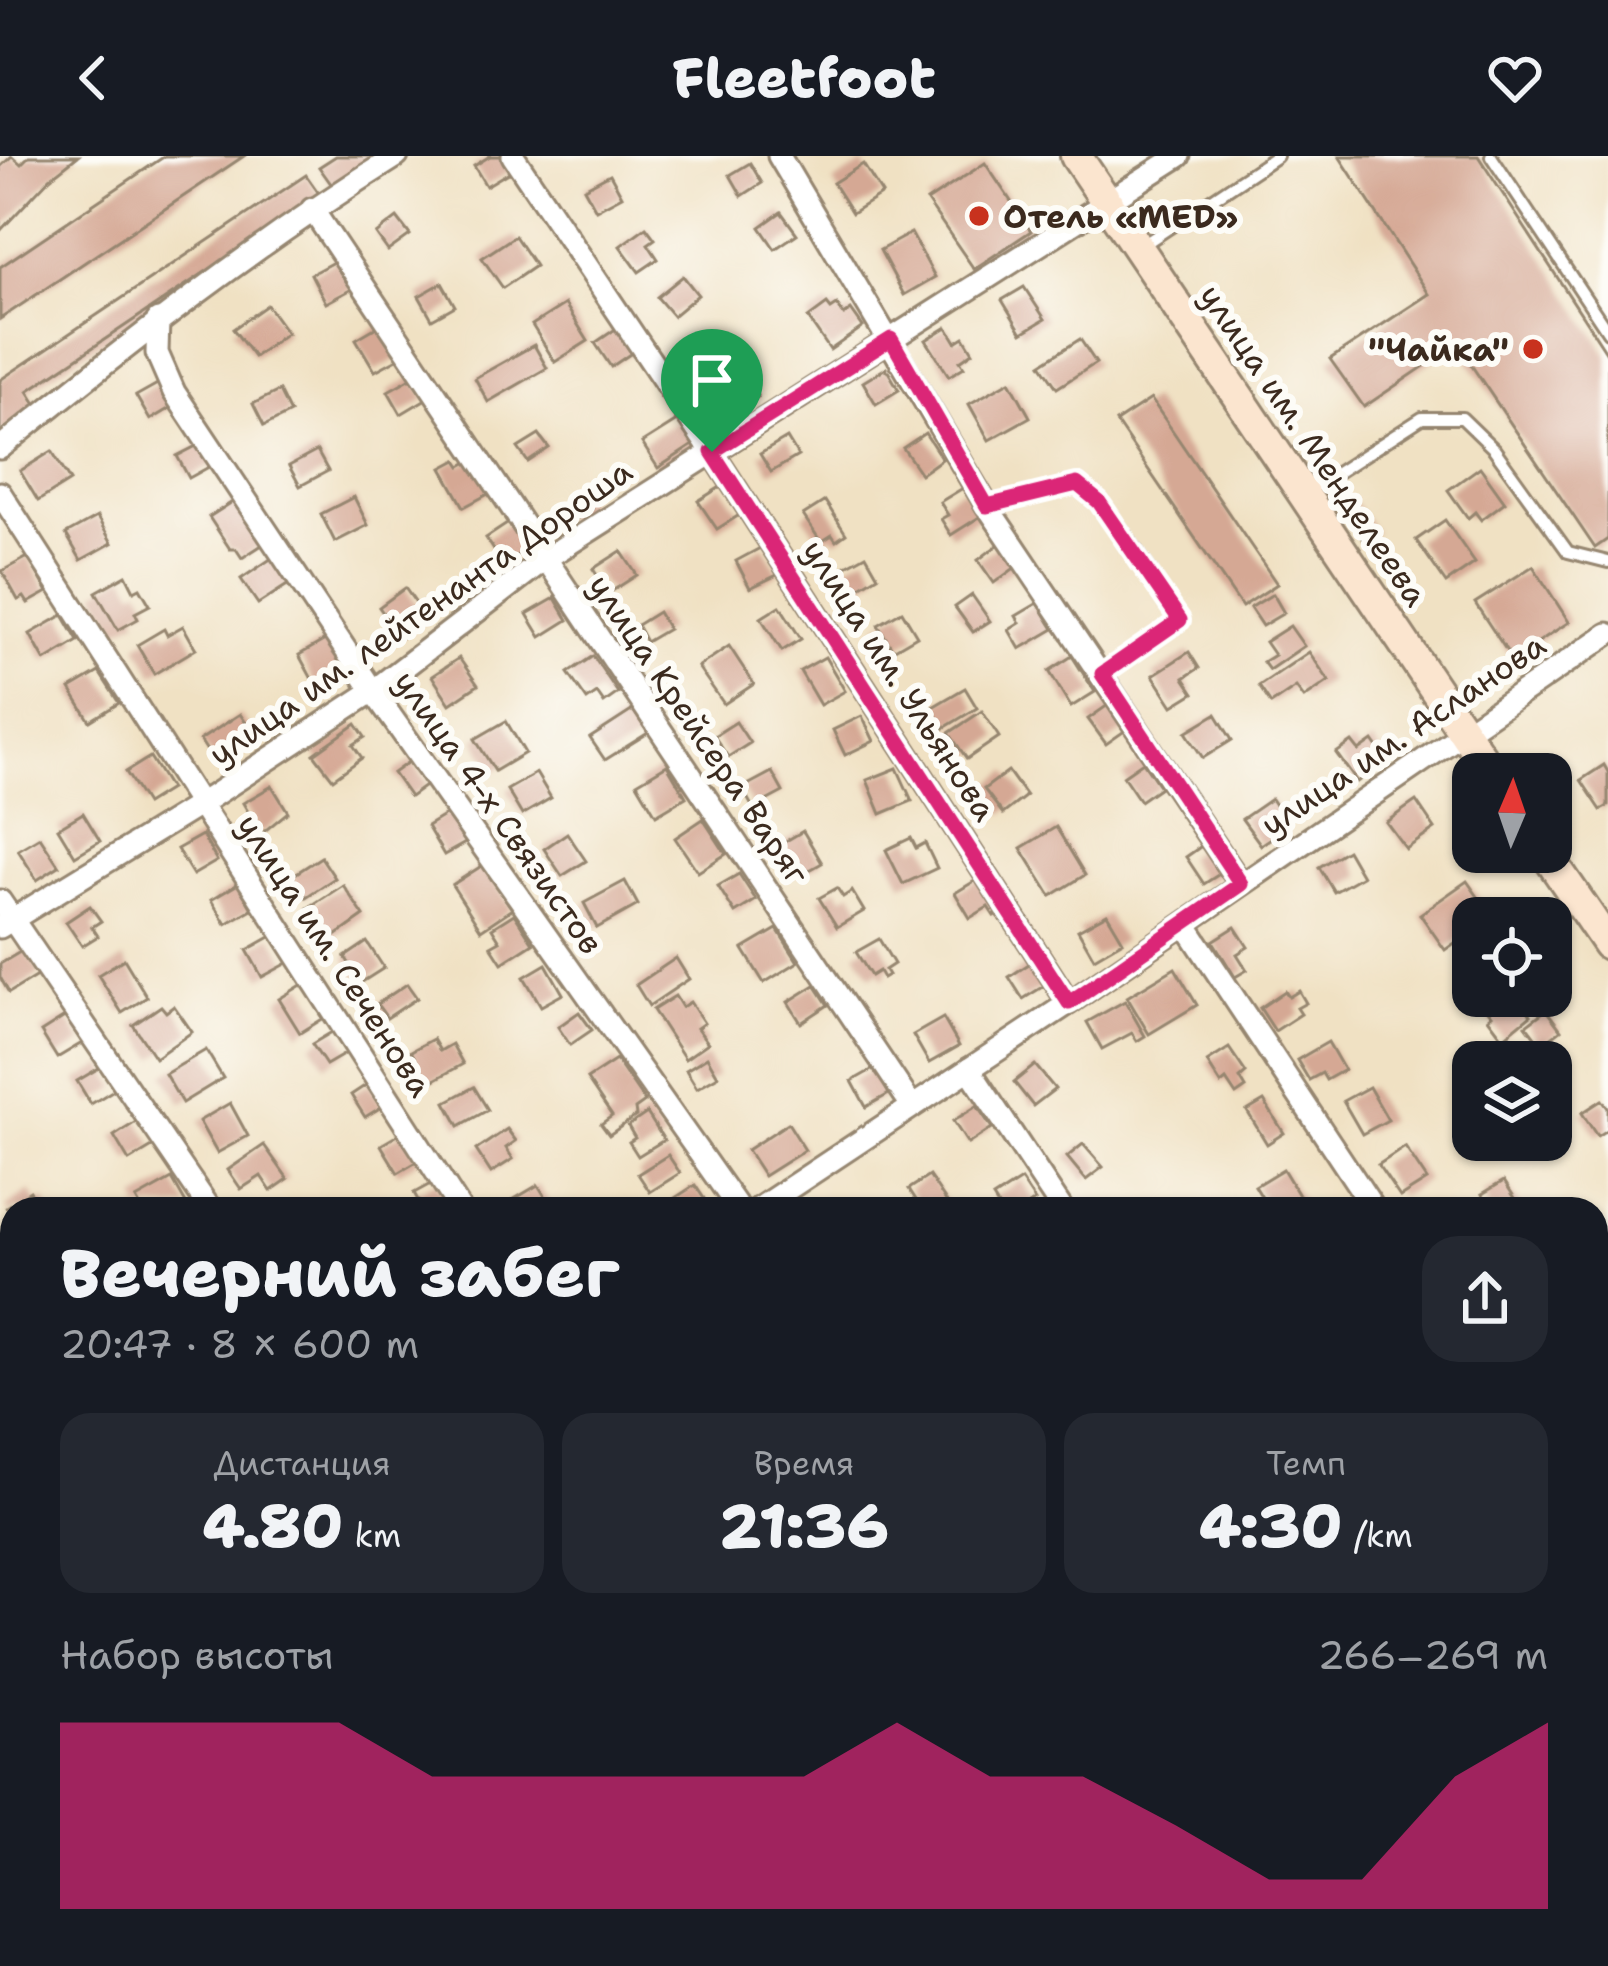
<!DOCTYPE html>
<html lang="ru">
<meta charset="utf-8">
<style>
body{margin:0;font-family:"Shantell Sans",sans-serif;background:#242831;color:#f1f3f6;height:100vh;display:flex;flex-direction:column;font-size:45px;white-space:nowrap}
*{box-sizing:border-box;margin:0}
p{font-size:39px;color:#9ea1a6}
.icon{flex:none;width:66px;height:66px;fill:none;stroke:currentColor;stroke-width:2;stroke-linecap:round;stroke-linejoin:round}
.map{position:relative;flex:1;overflow:hidden}
.side{position:absolute;left:0px;top:1041px;width:1608px;height:771px;display:flex;flex-direction:column;background:#171b24;border-radius:36px 36px 0 0;box-shadow:0 3px 9px #0004}
.side>*{flex:none}
.needle{width:78px;rotate:2deg}
.controls{position:absolute;left:1452px;top:597px;display:grid;gap:24px}
.controls a{display:grid;place-items:center;width:120px;height:120px;border-radius:24px;background:#171b24;box-shadow:0 3px 9px #0004;font-size:60px}
.pin{position:absolute;display:grid;place-items:center;width:102px;height:102px;color:#fff;margin:-123px -51px;border-radius:50% 50% 50% 0;rotate:-45deg;box-shadow:0 0 12px #0007}
.pin .icon{rotate:45deg}
.round{display:grid;place-items:center;flex:none;width:126px;height:126px;border-radius:36px;background:#242831}
.summary{display:flex;align-items:center;justify-content:space-between;height:204px;padding:0 60px}
h1{font-size:66px;font-weight:800;line-height:90px}
.stats{display:grid;grid-template-columns:repeat(3,1fr);gap:18px;height:204px;padding:12px 60px}
.stats div{display:grid;align-content:center;border-radius:30px;background:#242831;text-align:center}
.stats b{font-size:60px;font-weight:800}
.stats small{font-size:33px;font-weight:400}
.stats p{font-size:33px}
.chart{height:336px;padding:24px 60px}
.chart p{display:flex;justify-content:space-between}
.chart svg{width:100%;height:216px;margin-top:12px;fill:#db2777;opacity:.7}
header{display:flex;justify-content:space-between;align-items:center;height:156px;padding:0 60px;background:#171b24;font-size:54px;font-weight:800}
.map>svg:first-child{display:block}
.building{fill:#d5a894}
.lines{fill:none;stroke-linecap:round;stroke-linejoin:round}
.service-casing{stroke:#968670;stroke-width:16}
.minor-casing{stroke:#968670;stroke-width:27}
.secondary-casing{stroke:#968670;stroke-width:36}
.service{stroke:#fff;stroke-width:10}
.minor{stroke:#fff;stroke-width:21}
.secondary{stroke:#fbe5cf;stroke-width:30}
.route-casing{stroke:#fff;stroke-width:24}
.route{stroke:#db2777;stroke-width:15}
.poi-dot{fill:#c8321e;stroke:#fdfcf7;stroke-width:4.5}
.labels{text-anchor:middle;stroke-width:12;stroke-linejoin:round;paint-order:stroke}
.poi-label{font-size:33px;font-weight:bold;fill:#3b2a1e;stroke:#fdfcf7;text-anchor:start}
.street-label{font-size:33px;fill:#3b2a1e;stroke:#fdfcf7}
</style>
<header><svg class="icon" aria-label="back" viewBox="0 0 24 24"><path d="M15 5l-7 7 7 7"/></svg>Fleetfoot<svg class="icon" aria-label="heart" viewBox="0 0 24 24"><path d="M12 20l-8-8c-3-5 5-10 8-4 3-6 11-1 8 4z"/></svg></header>
<div class="map">
<svg width="1608" height="1810" viewBox="0 0 1608 1810">
<rect width="100%" height="100%" fill="#fdfcf7"/>
<filter id="ink" filterUnits="userSpaceOnUse"><feTurbulence type="fractalNoise" baseFrequency=".00833" numOctaves="2"/><feDisplacementMap in="SourceGraphic" scale="24" xChannelSelector="R" yChannelSelector="G"/><feConvolveMatrix kernelMatrix="1 2 1 2 8 2 1 2 1" color-interpolation-filters="sRGB"/></filter>
<filter id="wash" filterUnits="userSpaceOnUse"><feTurbulence type="fractalNoise" baseFrequency=".004" numOctaves="4" result="noise"/><feDisplacementMap in="SourceGraphic" scale="48" xChannelSelector="R" yChannelSelector="G"/><feGaussianBlur stdDeviation="2.7" result="paint"/><feColorMatrix in="noise" values="0 0 0 0 0 0 0 0 0 0 0 0 0 0 0 0 0 1.4 0 .05"/><feComposite in="paint" operator="in"/></filter>
<g filter="url(#wash)">
<rect width="100%" height="100%" fill="#f0e1c3"/>
<g id="blocks">
<!-- building -->
<g class="building">
<polygon points="12,0 21,8 29,0 78,0 50,22 0,75 0,11"/>
<polygon points="165,0 244,0 0,163 0,111"/>
<polygon points="336,0 383,0 334,32 319,11"/>
<polygon points="490,0 501,0 511,15 486,30 474,10"/>
<polygon points="1339,0 1478,0 1608,199 1608,383 1595,392 1457,188 1364,251 1330,203 1429,138"/>
<polygon points="750,7 762,27 742,40 730,19"/>
<polygon points="985,7 1031,75 974,113 927,45"/>
<polygon points="863,8 882,38 852,57 833,27"/>
<polygon points="610,18 622,40 596,54 584,32"/>
<polygon points="306,19 320,39 28,235 38,251 0,277 0,224"/>
<polygon points="781,56 797,78 775,93 760,71"/>
<polygon points="397,62 410,79 388,95 376,78"/>
<polygon points="646,71 655,83 648,88 658,103 639,116 620,90"/>
<polygon points="911,77 935,121 904,139 880,94"/>
<polygon points="515,80 535,110 503,132 482,102"/>
<polygon points="337,104 352,133 326,147 311,118"/>
<polygon points="683,120 698,139 673,160 657,141"/>
<polygon points="442,127 455,150 432,163 419,140"/>
<polygon points="1024,131 1045,163 1022,177 1002,144"/>
<polygon points="565,148 588,185 555,206 532,169"/>
<polygon points="827,148 831,153 837,149 844,159 851,154 863,171 830,194 808,162"/>
<polygon points="267,149 287,177 254,201 233,173"/>
<polygon points="380,169 399,202 375,215 356,183"/>
<polygon points="947,171 956,186 964,181 973,196 960,205 964,211 949,220 926,184"/>
<polygon points="617,172 633,196 611,211 595,187"/>
<polygon points="1080,183 1096,207 1057,232 1041,208"/>
<polygon points="534,189 547,212 488,246 475,222"/>
<polygon points="740,212 758,241 733,256 715,227"/>
<polygon points="886,212 899,234 876,248 863,226"/>
<polygon points="413,221 426,243 401,258 388,235"/>
<polygon points="1010,225 1030,261 989,284 969,248"/>
<polygon points="161,226 175,249 150,264 136,240"/>
<polygon points="279,235 290,257 264,270 253,248"/>
<polygon points="1151,243 1277,428 1242,451 1116,266"/>
<polygon points="680,263 696,287 658,312 642,287"/>
<polygon points="925,277 942,303 921,318 903,292"/>
<polygon points="539,279 549,292 528,306 518,292"/>
<polygon points="787,282 798,300 771,316 760,298"/>
<polygon points="204,286 216,307 189,322 177,300"/>
<polygon points="52,295 70,325 38,345 20,315"/>
<polygon points="317,295 328,315 300,330 289,310"/>
<polygon points="474,303 492,336 464,351 442,312 457,304 461,310"/>
<polygon points="1480,311 1505,346 1481,364 1475,356 1468,362 1448,334"/>
<polygon points="722,330 741,358 717,373 698,345"/>
<polygon points="963,332 981,360 951,379 941,363 948,359 940,346"/>
<polygon points="581,337 592,353 568,368 558,351"/>
<polygon points="354,341 368,369 335,386 321,358"/>
<polygon points="237,343 265,387 242,402 236,393 230,393 209,361"/>
<polygon points="825,345 846,378 836,385 832,379 821,386 803,359"/>
<polygon points="1353,345 1376,376 1364,385 1341,354"/>
<polygon points="97,361 112,387 81,404 66,378"/>
<polygon points="1445,364 1475,407 1446,427 1416,384"/>
<polygon points="510,366 527,393 503,408 486,382"/>
<polygon points="999,388 1016,411 994,427 978,404"/>
<polygon points="764,390 779,418 750,432 736,405"/>
<polygon points="621,395 637,419 609,437 593,413"/>
<polygon points="866,399 878,420 852,436 839,414"/>
<polygon points="275,400 292,426 258,448 241,423"/>
<polygon points="28,401 48,436 28,447 24,441 18,444 2,415"/>
<polygon points="1533,410 1569,466 1512,503 1475,447"/>
<polygon points="126,419 134,435 140,432 150,449 135,457 138,463 118,474 96,436"/>
<polygon points="405,432 427,463 401,482 379,451"/>
<polygon points="1273,438 1284,457 1262,470 1250,452"/>
<polygon points="972,439 990,465 973,476 955,451"/>
<polygon points="555,442 568,464 541,481 527,458"/>
<polygon points="1038,447 1054,473 1020,493 1009,474 1020,467 1016,460"/>
<polygon points="780,450 801,483 782,495 761,462"/>
<polygon points="902,455 917,480 893,494 878,469"/>
<polygon points="658,456 668,473 646,486 637,469"/>
<polygon points="63,459 78,485 45,505 30,478"/>
<polygon points="183,470 196,493 154,518 137,489 164,473 167,479"/>
<polygon points="1290,470 1304,490 1269,514 1263,506 1274,499 1265,486"/>
<polygon points="332,480 352,515 318,534 299,499"/>
<polygon points="729,490 754,528 724,548 698,511"/>
<polygon points="1189,496 1199,512 1184,522 1194,537 1173,550 1153,519"/>
<polygon points="1309,496 1329,525 1304,542 1296,531 1271,548 1259,530"/>
<polygon points="593,500 618,537 604,547 597,537 587,544 568,517"/>
<polygon points="1072,500 1095,536 1071,551 1049,515"/>
<polygon points="825,501 845,535 820,549 800,515"/>
<polygon points="459,502 478,529 450,548 432,520"/>
<polygon points="99,516 119,547 90,565 70,533"/>
<polygon points="965,532 977,552 944,572 931,552"/>
<polygon points="1108,549 1126,574 1106,588 1088,563"/>
<polygon points="633,554 648,577 605,604 590,582"/>
<polygon points="982,555 999,581 967,603 949,577"/>
<polygon points="240,558 255,580 215,607 200,584"/>
<polygon points="1216,558 1232,584 1203,602 1186,576"/>
<polygon points="862,560 874,585 845,599 833,574"/>
<polygon points="506,565 525,597 495,615 475,583"/>
<polygon points="736,566 750,587 728,601 714,580"/>
<polygon points="356,568 365,581 353,589 362,602 333,623 314,598"/>
<polygon points="1373,585 1387,605 1357,626 1336,597 1352,586 1359,595"/>
<polygon points="150,601 170,633 146,648 126,616"/>
<polygon points="411,604 428,628 410,641 393,617"/>
<polygon points="1143,606 1160,631 1140,645 1123,620"/>
<polygon points="667,609 686,641 656,659 637,627"/>
<polygon points="1604,609 1608,616 1608,650 1601,654 1581,624"/>
<polygon points="897,612 912,645 881,658 867,624"/>
<polygon points="1008,615 1026,640 1003,658 984,633"/>
<polygon points="772,616 783,636 753,652 742,632"/>
<polygon points="536,617 551,642 522,659 507,634"/>
<polygon points="272,630 288,656 261,678 243,647"/>
<polygon points="1271,643 1289,670 1261,689 1242,663"/>
<polygon points="1416,645 1435,673 1406,693 1386,666"/>
<polygon points="450,656 467,686 444,699 427,670"/>
<polygon points="83,657 100,685 75,700 58,672"/>
<polygon points="703,663 726,698 698,716 675,682"/>
<polygon points="1056,671 1085,719 1051,740 1021,692"/>
<polygon points="803,675 822,707 799,720 781,688"/>
<polygon points="567,677 586,705 562,720 544,693"/>
<polygon points="202,679 217,705 193,719 177,693"/>
<polygon points="40,681 59,710 37,724 18,694"/>
<polygon points="911,682 916,692 925,687 937,712 903,728 886,694"/>
<polygon points="1203,689 1221,717 1204,728 1186,701"/>
<polygon points="1347,694 1362,720 1334,736 1319,711"/>
<polygon points="321,701 335,722 306,741 292,720"/>
<polygon points="483,709 512,753 481,774 452,729"/>
<polygon points="739,718 756,744 735,757 718,730"/>
<polygon points="983,720 1004,754 994,760 988,751 970,762 955,737"/>
<polygon points="625,725 638,749 597,772 584,747"/>
<polygon points="1467,725 1493,762 1473,762 1473,774 1445,794 1420,758"/>
<polygon points="238,728 252,753 226,768 211,744"/>
<polygon points="343,729 364,760 330,784 308,752"/>
<polygon points="837,732 843,741 852,735 864,755 837,771 819,742"/>
<polygon points="90,750 101,765 92,771 98,780 82,790 66,766"/>
<polygon points="514,758 533,787 502,807 491,790 500,785 492,772"/>
<polygon points="1107,758 1123,785 1094,802 1078,774"/>
<polygon points="1235,771 1248,791 1237,798 1247,814 1235,821 1213,785"/>
<polygon points="777,773 798,806 764,827 743,793"/>
<polygon points="272,780 288,807 262,821 247,794"/>
<polygon points="879,783 894,808 885,814 888,819 883,822 879,815 871,820 856,796"/>
<polygon points="367,786 384,812 362,826 345,801"/>
<polygon points="25,793 40,818 9,837 0,821 0,808"/>
<polygon points="676,802 689,823 649,850 636,829"/>
<polygon points="124,803 147,841 122,857 98,819"/>
<polygon points="1032,806 1047,828 1023,843 1009,821"/>
<polygon points="546,808 563,838 541,850 524,821"/>
<polygon points="1175,812 1197,849 1149,878 1127,841"/>
<polygon points="303,828 324,862 300,877 279,843"/>
<polygon points="407,828 417,842 387,862 377,848"/>
<polygon points="815,829 828,849 801,867 788,846"/>
<polygon points="1285,835 1289,841 1299,835 1306,847 1297,852 1301,858 1275,875 1260,852"/>
<polygon points="675,840 682,851 690,846 704,867 697,872 708,887 685,903 653,854"/>
<polygon points="1490,840 1525,840 1520,844 1531,859 1503,882 1488,862 1492,859 1482,846"/>
<polygon points="1125,845 1145,880 1137,885 1132,877 1102,893 1087,866"/>
<polygon points="161,850 166,856 174,850 192,876 155,902 133,869"/>
<polygon points="1546,854 1561,874 1541,889 1526,869"/>
<polygon points="579,856 592,874 570,889 558,871"/>
<polygon points="66,860 82,887 57,902 41,876"/>
<polygon points="943,862 959,890 929,907 913,879"/>
<polygon points="337,873 350,895 326,909 312,888"/>
<polygon points="433,883 440,895 452,888 463,908 429,927 411,895"/>
<polygon points="1328,886 1344,914 1326,924 1322,917 1309,924 1297,904"/>
<polygon points="1229,892 1246,917 1240,922 1246,932 1236,939 1226,924 1221,928 1207,906"/>
<polygon points="206,894 223,922 182,947 165,918"/>
<polygon points="707,901 718,920 697,932 686,914"/>
<polygon points="616,904 645,946 635,953 636,960 609,979 601,968 612,960 587,923"/>
<polygon points="104,909 117,932 91,948 77,925"/>
<polygon points="1035,909 1055,933 1033,950 1014,926"/>
<polygon points="875,912 889,938 866,951 852,925"/>
<polygon points="369,927 383,950 365,961 351,939"/>
<polygon points="474,931 488,954 459,970 446,946"/>
<polygon points="1369,931 1388,964 1362,978 1343,945"/>
<polygon points="1602,944 1608,952 1608,973 1597,980 1582,957"/>
<polygon points="1264,945 1284,977 1267,988 1247,955"/>
<polygon points="230,947 248,980 217,997 199,965"/>
<polygon points="977,950 992,972 968,988 953,965"/>
<polygon points="647,957 664,984 638,1000 629,986 635,982 628,970"/>
<polygon points="139,964 154,990 129,1005 114,980"/>
<polygon points="788,967 805,994 764,1020 747,994"/>
<polygon points="507,973 516,985 506,992 513,1003 491,1017 476,994"/>
<polygon points="403,976 420,1004 398,1017 381,989"/>
<polygon points="1083,988 1103,1011 1086,1024 1067,1001"/>
<polygon points="264,989 288,1023 271,1035 261,1020 241,1033 228,1014"/>
<polygon points="1405,991 1427,1024 1400,1041 1378,1009"/>
<polygon points="668,999 680,1017 650,1036 638,1018"/>
<polygon points="1283,1013 1306,1051 1302,1053 1269,1053 1255,1030"/>
<polygon points="929,1020 950,1051 948,1053 922,1053 909,1033"/>
<polygon points="172,1023 188,1051 134,1053 140,1050 136,1043"/>
<polygon points="1021,1024 1035,1045 1023,1053 1000,1053 993,1042"/>
<polygon points="436,1025 449,1048 439,1053 423,1053 414,1037"/>
<polygon points="1504,1025 1522,1053 1482,1053 1489,1049 1482,1038"/>
<polygon points="538,1029 553,1053 508,1053 506,1048"/>
<polygon points="695,1029 711,1053 677,1053 672,1044"/>
<polygon points="30,1035 38,1048 44,1044 50,1053 12,1053 12,1060 6,1051"/>
<polygon points="1596,1423 1608,1439 1608,1469 1598,1476"/>
<polygon points="1606,1563 1608,1566 1608,1608 1596,1598 1596,1569"/>
<polygon points="12,1687 12,1747 0,1717 0,1693"/>
<polygon points="769,1800 801,1800 805,1805 799,1810 769,1810 764,1804"/>
</g>
</g>
</g>
<g filter="url(#ink)">
<use href="#blocks" fill-opacity="0" stroke="#968670" stroke-width="3"/>
<g class="lines">
<defs>
<g id="service">
<polyline points="1491,0 1608,176"/>
<polyline points="1140,91 1277,0"/>
<polyline points="1307,336 1422,262 1462,262 1494,293 1568,396 1608,406"/>
<path d="M989 349 1077 328C1120 362 1152 417 1180 464L1102 518"/>
<polyline points="0,1652 12,1645"/>
<polyline points="136,1800 142,1810"/>
<polyline points="373,1800 375,1810"/>
</g>
<g id="minor">
<polyline points="513,0 712,296 1069,847"/>
<polyline points="779,0 987,350 1241,728"/>
<polyline points="312,53 912,950"/>
<polyline points="158,164 157,197 174,236 373,535 739,1053"/>
<path d="M0 292C128 188 257 87 397 0"/>
<polyline points="0,337 460,1053"/>
<polyline points="0,745 210,1053"/>
<polyline points="1185,768 1374,1053"/>
<polyline points="0,771 199,649 373,535 545,403 1179,0"/>
<polyline points="969,913 1062,1053"/>
<polyline points="758,1053 1069,847 1608,478"/>
<polyline points="0,1114 12,1131"/>
<polyline points="1596,1388 1608,1406"/>
<polyline points="0,1449 12,1467"/>
<polyline points="1596,1502 1608,1494"/>
<polyline points="0,1590 12,1581"/>
<polyline points="0,1770 12,1793"/>
<polyline points="980,1800 987,1810"/>
<polyline points="1238,1800 1245,1810"/>
<polyline points="1560,1800 1567,1810"/>
<polyline points="726,1810 737,1800"/>
<polyline points="1170,1810 1184,1800"/>
</g>
<g id="secondary">
<polyline points="1076,0 1492,618"/>
<polyline points="1545,696 1608,788"/>
</g>
</defs>
<!-- service casing -->
<use href="#service" class="service-casing"/>
<!-- minor casing -->
<use href="#minor" class="minor-casing"/>
<!-- secondary casing -->
<use href="#secondary" class="secondary-casing"/>
<!-- service -->
<use href="#service" class="service"/>
<!-- minor -->
<use href="#minor" class="minor"/>
<!-- secondary -->
<use href="#secondary" class="secondary"/>
</g>
</g>
<g class="lines" filter="url(#ink)">
<defs>
<polygon id="route" points="891,183 987,350 1077,328 1099,346 1180,464 1102,518 1241,728 1069,847 712,296"/>
</defs>
<!-- route casing -->
<use href="#route" class="route-casing"/>
<!-- route -->
<use href="#route" class="route"/>
</g>
<!-- markers -->
<g class="poi-dot">
<circle cx="979" cy="60" r="12"/>
<circle cx="1533" cy="193" r="12"/>
</g>
<g class="labels">
<!-- poi labels -->
<g class="poi-label">
<text x="1003" y="72">Отель «MED»</text>
<text x="1509" y="205" text-anchor="end">"Чайка"</text>
</g>
<!-- street labels -->
<g class="street-label">
<text transform="translate(1314 289) rotate(56)" y="12">улица им. Менделеева</text>
<text transform="translate(420 456) rotate(-35)" y="12">улица им. лейтенанта Дороша</text>
<text transform="translate(900 524) rotate(57)" y="12">улица им. Ульянова</text>
<text transform="translate(699 573) rotate(56)" y="12">улица Крейсера Варяг</text>
<text transform="translate(1403 578) rotate(-34)" y="12">улица им. Асланова</text>
<text transform="translate(499 656) rotate(55)" y="12">улица 4-х Связистов</text>
<text transform="translate(335 799) rotate(57)" y="12">улица им. Сеченова</text>
</g>
</g>
</svg>
<div class="controls">
<a><svg class="needle" viewBox="-14 -14 28 28"><path d="M0-13l5 13h-10z" fill="#e53935"/><path d="M0 13l5-13h-10z" fill="#9ea1a6"/></svg></a>
<a><svg class="icon" aria-label="locate" viewBox="0 0 24 24"><circle cx="12" cy="12" r="6"/><path d="M12 2v4M12 18v4M2 12h4M18 12h4"/></svg></a>
<a><svg class="icon" aria-label="layers" viewBox="0 0 24 24"><path d="M12 4l9 5-9 5-9-5zM3 14l9 5 9-5"/></svg></a>
</div>
<div class="pin" style="left:712px;top:296px;background:#1e9e55"><svg class="icon" aria-label="arrive" viewBox="0 0 24 24"><path d="M6 21V4h12l-3 4 3 4H6"/></svg></div>
<section class="side">
<div class="summary"><div><h1>Вечерний забег</h1><p>20:47 · 8 × 600 m</p></div><a class="round"><svg class="icon" aria-label="share" viewBox="0 0 24 24"><path d="M12 15V3M7 8l5-5 5 5M5 13v7h14v-7"/></svg></a></div>
<div class="stats">
<div><p>Дистанция</p><b>4.80<small> km</small></b></div>
<div><p>Время</p><b>21:36</b></div>
<div><p>Темп</p><b>4:30<small> /km</small></b></div>
</div>
<div class="chart"><p><span>Набор высоты</span>266–269 m</p>
<svg viewBox="0 0 160 44" preserveAspectRatio="none"><path d="M0 44V6L10 6L20 6L30 6L40 17L50 17L60 17L70 17L80 17L90 6L100 17L110 17L120 27L130 38L140 38L150 17L160 6V44z"/></svg>
</div>
</section>
</div>
